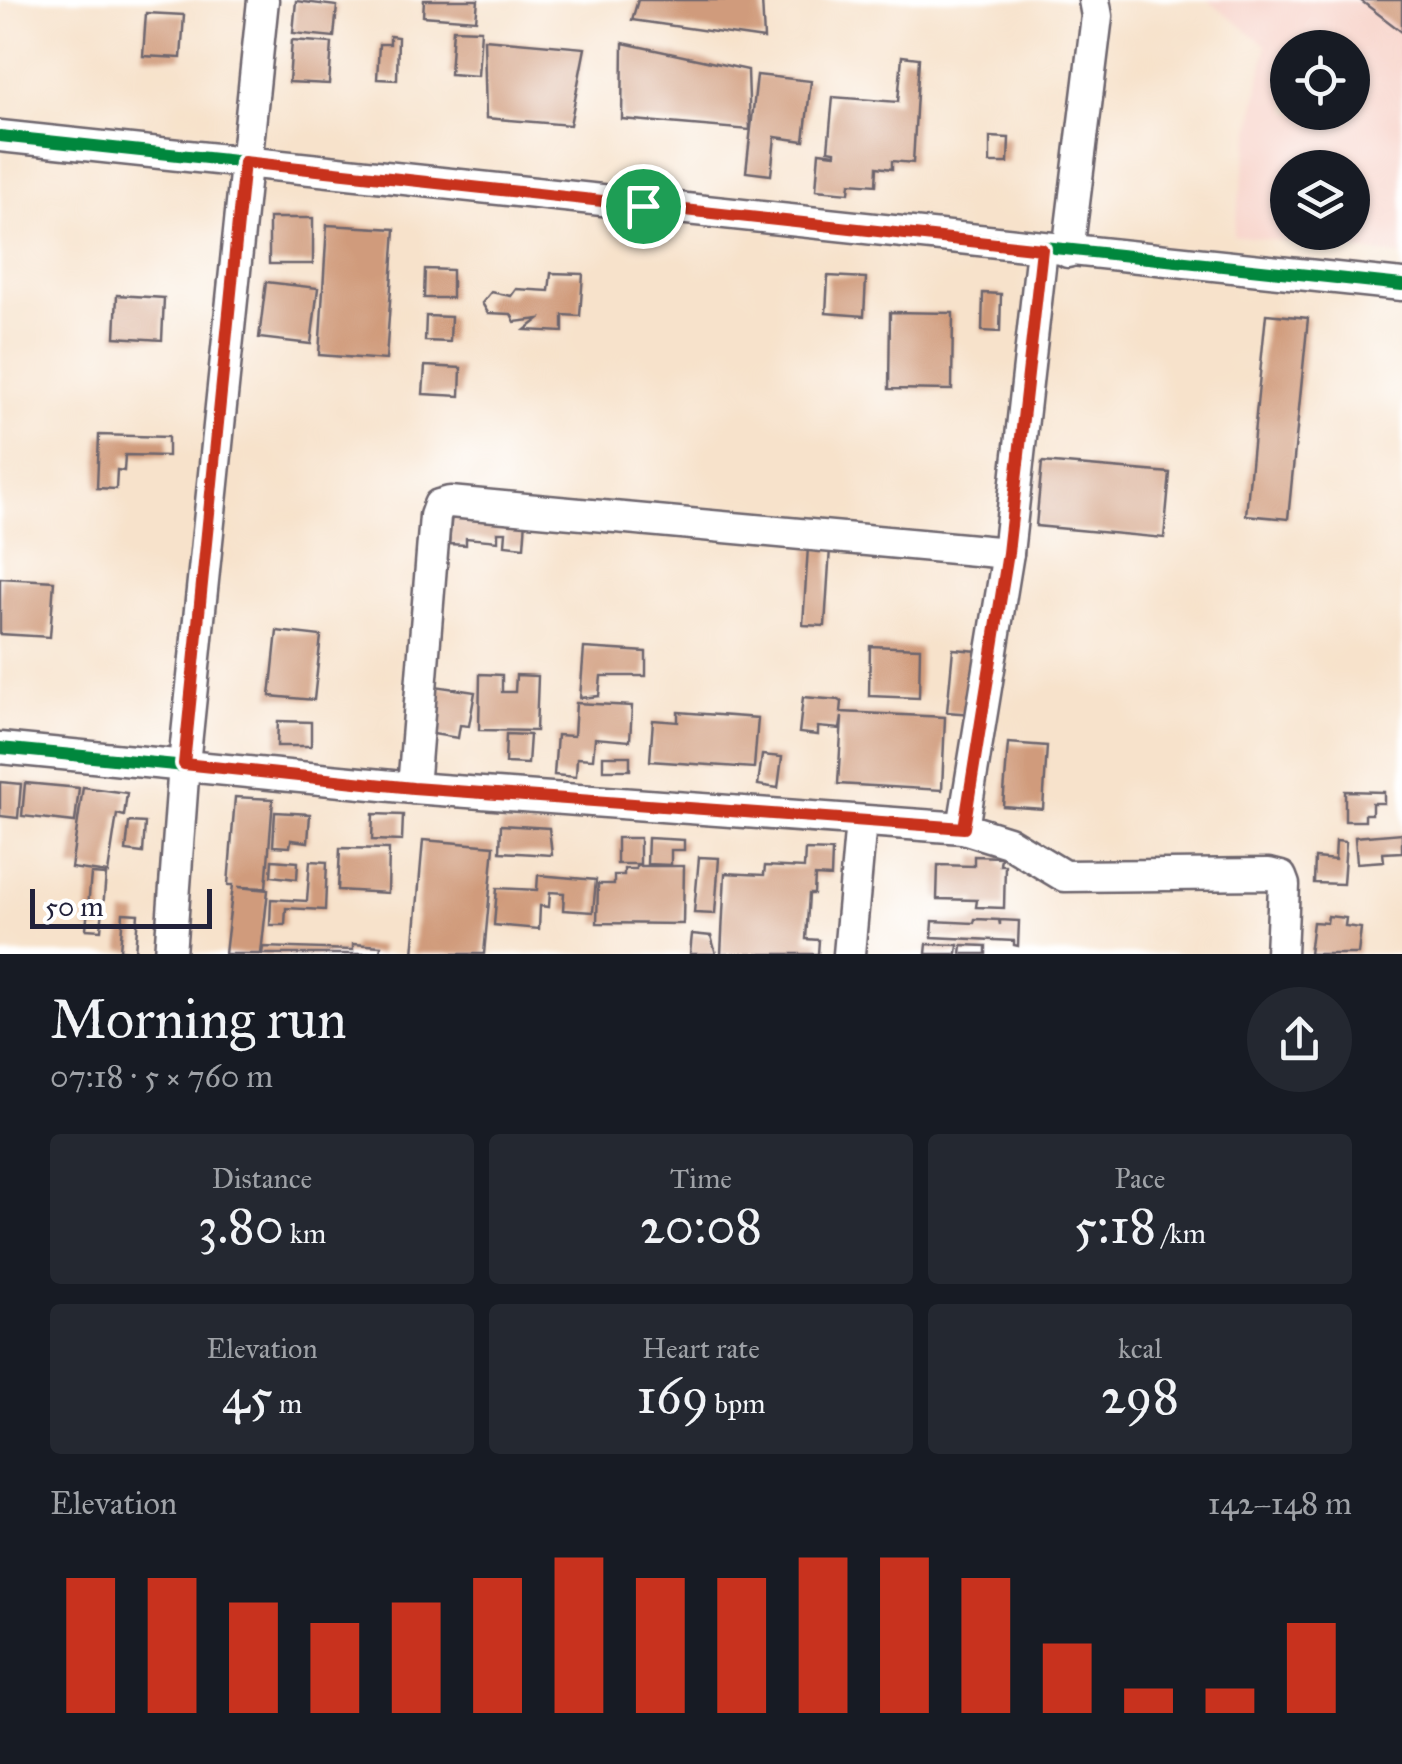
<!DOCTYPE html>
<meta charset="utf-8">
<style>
body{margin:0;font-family:"IM FELL Great Primer",serif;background:#242831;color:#f1f3f6;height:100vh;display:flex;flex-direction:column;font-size:38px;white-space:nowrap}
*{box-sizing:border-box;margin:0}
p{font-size:32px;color:#9ea1a6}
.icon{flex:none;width:55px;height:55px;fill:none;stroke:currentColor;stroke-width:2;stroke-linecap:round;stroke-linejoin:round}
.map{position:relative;height:954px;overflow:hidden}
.drawer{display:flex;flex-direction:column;background:#171b24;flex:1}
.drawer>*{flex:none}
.controls{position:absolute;left:1270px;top:30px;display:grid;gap:20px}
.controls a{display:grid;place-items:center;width:100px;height:100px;border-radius:50%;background:#171b24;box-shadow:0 2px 8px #0004;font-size:50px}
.scale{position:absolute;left:30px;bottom:25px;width:182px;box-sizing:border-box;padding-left:10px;border:5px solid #22223b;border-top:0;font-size:28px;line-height:35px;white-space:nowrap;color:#22223b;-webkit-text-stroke:8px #fff;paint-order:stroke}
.pin{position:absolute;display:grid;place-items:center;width:85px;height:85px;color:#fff;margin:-42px;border:5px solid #fff;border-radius:50%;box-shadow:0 2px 10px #0007}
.round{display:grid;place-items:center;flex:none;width:105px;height:105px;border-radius:52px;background:#242831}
.headline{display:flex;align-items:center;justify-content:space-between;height:170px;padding:0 50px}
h1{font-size:55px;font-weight:600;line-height:75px}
.stats{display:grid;grid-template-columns:repeat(3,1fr);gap:15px;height:170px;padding:10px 50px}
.stats div{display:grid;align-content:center;border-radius:10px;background:#242831;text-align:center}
.stats b{font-size:50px;font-weight:600}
.stats small{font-size:28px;font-weight:400}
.stats p{font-size:28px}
.chart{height:280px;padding:20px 50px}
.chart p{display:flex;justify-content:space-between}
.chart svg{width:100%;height:180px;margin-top:10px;stroke:#c8321e;stroke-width:6}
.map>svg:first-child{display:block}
.built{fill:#f7d1c7;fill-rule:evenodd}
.building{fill:#d09b7c}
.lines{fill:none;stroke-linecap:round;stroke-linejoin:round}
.minor-casing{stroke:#6d656d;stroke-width:35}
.minor{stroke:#fff;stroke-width:30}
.cycleway-casing{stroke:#fff;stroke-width:19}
.cycleway{stroke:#00873e;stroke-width:12}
.route-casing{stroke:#fff;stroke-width:20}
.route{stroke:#c8321e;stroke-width:12}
</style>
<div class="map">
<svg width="1402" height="954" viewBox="0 0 1402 954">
<rect width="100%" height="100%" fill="#fff"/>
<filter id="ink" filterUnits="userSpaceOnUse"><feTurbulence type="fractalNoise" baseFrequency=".01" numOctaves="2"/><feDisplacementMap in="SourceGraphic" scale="20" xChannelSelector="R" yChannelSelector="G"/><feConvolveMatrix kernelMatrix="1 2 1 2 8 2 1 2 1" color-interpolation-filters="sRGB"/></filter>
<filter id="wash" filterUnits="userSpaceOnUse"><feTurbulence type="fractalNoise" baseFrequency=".0048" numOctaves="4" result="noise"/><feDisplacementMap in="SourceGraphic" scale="40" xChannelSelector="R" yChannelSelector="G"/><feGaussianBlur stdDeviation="2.25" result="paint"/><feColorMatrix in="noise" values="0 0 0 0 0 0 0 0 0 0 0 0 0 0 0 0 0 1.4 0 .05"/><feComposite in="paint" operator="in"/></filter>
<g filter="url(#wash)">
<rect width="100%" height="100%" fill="#f7e2cb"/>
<!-- built -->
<path class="built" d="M1207 0H1402V256L1233 235 1266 45ZM1288 48H1352V112H1288ZM1288 168H1352V232H1288Z"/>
<g id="blocks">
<!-- building -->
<g class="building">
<polygon points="424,0 478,0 476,20 423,16"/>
<polygon points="638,0 762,0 764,39 632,20"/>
<polygon points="1360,0 1402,0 1402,32"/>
<polygon points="296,1 337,6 334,37 293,33"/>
<polygon points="146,13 184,15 181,58 143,56"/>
<polygon points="453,29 481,30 478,76 450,74"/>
<polygon points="390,36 398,37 397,80 377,79 379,44 390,44"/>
<polygon points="484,39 585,48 570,125 486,118"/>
<polygon points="292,40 332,43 329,84 289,82"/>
<polygon points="623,43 748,70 750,130 622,119"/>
<polygon points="902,56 919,58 913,163 892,161 892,169 877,167 876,185 850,183 849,193 816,190 819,152 835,154 835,151 828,150 833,97 898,102"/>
<polygon points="757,75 811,81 804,141 775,137 771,175 746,172"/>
<polygon points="990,137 1009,138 1008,163 990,163"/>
<rect x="269" y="218" width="44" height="46"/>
<polygon points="327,225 395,229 386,360 319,355"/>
<polygon points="425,269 452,270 452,298 424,298"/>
<polygon points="551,273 583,274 580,316 563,315 563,332 525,330 539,319 515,322 511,314 488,313 482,303 491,292 511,296 516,289 549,291"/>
<polygon points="828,276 866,278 864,316 826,313"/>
<polygon points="266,282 318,288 311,344 259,338"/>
<polygon points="983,293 1001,294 1000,332 982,331"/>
<polygon points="117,295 164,298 162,340 115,337"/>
<polygon points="890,312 953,313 952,390 889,389"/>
<polygon points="1266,314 1308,318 1288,519 1246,515"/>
<polygon points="426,316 451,317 450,342 425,341"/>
<polygon points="425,366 461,368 460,396 423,394"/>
<polygon points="99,435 168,437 168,456 125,455 124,471 117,470 116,489 97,488"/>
<polygon points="1042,462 1170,473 1164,538 1036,526"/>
<polygon points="452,514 526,520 524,547 505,545 506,532 498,532 498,541 466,538 466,545 449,544"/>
<polygon points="808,547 830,548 825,626 803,625"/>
<polygon points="0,578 54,581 50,637 0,634"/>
<polygon points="277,631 321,636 314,700 270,696"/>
<polygon points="870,646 920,648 919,698 869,696"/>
<polygon points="584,648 646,652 646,676 601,676 599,696 580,698"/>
<polygon points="953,649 978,651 972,714 947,712"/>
<polygon points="480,674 502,675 502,692 515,692 516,675 538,676 536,731 479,730"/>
<polygon points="435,686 475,692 469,726 460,725 458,738 427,733"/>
<polygon points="803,697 839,700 842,702 841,712 945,717 942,790 838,784 842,717 840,729 818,727 818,735 799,733"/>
<polygon points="576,703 632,706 630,741 595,738 593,759 577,758 576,777 554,775 557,735 574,736"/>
<polygon points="678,712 758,718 754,768 650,761 653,720 678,722"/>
<polygon points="278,721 311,722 311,746 277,746"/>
<polygon points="506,734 530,735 528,764 505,763"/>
<polygon points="1008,743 1047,746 1043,809 1003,806"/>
<polygon points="762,755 782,757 778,788 758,785"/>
<rect x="603" y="756" width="27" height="14"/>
<polygon points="0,782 21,784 18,818 0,816"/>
<polygon points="25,783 79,788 75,822 22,816"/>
<polygon points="83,787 127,793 124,816 117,814 108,873 71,868"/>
<polygon points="1345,791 1384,792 1384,803 1372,803 1372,814 1365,814 1365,821 1345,821"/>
<polygon points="235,797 273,799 266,888 238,887 268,890 261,954 225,954 233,885 228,885"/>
<polygon points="275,812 310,814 308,842 291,840 290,847 273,846"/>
<polygon points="373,814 403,815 402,841 372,840"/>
<polygon points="129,822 145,823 143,853 126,851"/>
<polygon points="501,825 549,828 552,855 500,852"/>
<polygon points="1402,833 1402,852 1383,853 1384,861 1357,863 1355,837"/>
<rect x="617" y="838" width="23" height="26"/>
<polygon points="648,838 684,840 684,850 671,850 671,865 647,864"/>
<polygon points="423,840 494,846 484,954 413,954"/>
<polygon points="1336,841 1346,842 1343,884 1314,883 1315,858 1335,860"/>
<polygon points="340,848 389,849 388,893 338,890"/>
<polygon points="805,850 832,851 831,877 815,876 814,894 809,894 806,939 819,940 818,954 721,954 725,873 764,875 765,866 804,868"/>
<polygon points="974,856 1001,857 1000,865 1005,865 1004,908 976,907 977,900 937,899 938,865 974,866"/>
<polygon points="699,857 719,858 715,914 694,913"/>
<polygon points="272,860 298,862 297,879 271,876"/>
<polygon points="310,861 327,862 325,910 286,908 285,925 270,925 271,899 307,901"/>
<polygon points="636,866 684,866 683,924 597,923 598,884 614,884 614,875 624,875 624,869 636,869"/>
<polygon points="91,874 106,875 101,930 86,929"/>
<polygon points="538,875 596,880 593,912 563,910 564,893 550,892 549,907 540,906 539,929 494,925 497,888 537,890"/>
<polygon points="123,913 138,914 135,952 120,950"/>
<polygon points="1328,916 1346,918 1345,926 1361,928 1358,954 1309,954 1313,922 1327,923"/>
<polygon points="975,919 999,920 1000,925 1000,920 1019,921 1018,946 1014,945 1014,941 932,937 933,921 974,923"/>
<polygon points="692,934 711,936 716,954 690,954"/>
<polygon points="353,944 381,946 380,954 262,954 263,947 353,950"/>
<polygon points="927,944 958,945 957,954 926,954"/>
<polygon points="962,945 986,946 986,954 961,954"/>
</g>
</g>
</g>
<g filter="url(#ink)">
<use href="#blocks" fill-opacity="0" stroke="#6d656d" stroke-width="2.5"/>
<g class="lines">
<defs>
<g id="minor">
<polyline points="0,136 1402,285"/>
<polyline points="1068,252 1097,16 1094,0"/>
<polyline points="0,748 413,788 963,828 1008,553 1042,249"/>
<polyline points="413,788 435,516 439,505 450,502 1008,553"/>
<polyline points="963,828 1008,842 1064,876 1269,874 1281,877 1284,885 1281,954"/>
<polyline points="170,954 184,764 263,0"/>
<polyline points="849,954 861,821"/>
</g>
</defs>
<!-- minor casing -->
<use href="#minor" class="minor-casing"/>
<!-- minor -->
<use href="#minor" class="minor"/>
<defs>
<g id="cycleway">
<polyline points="0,136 1402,285"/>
<polyline points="0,748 413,788 963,828 1008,553 1042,249"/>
</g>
</defs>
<!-- cycleway casing -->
<use href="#cycleway" class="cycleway-casing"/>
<!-- cycleway -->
<use href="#cycleway" class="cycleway"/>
</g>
</g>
<g class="lines" filter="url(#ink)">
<defs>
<polygon id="route" points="244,162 1042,249 1008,553 964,828 413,788 184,764"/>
</defs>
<!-- route casing -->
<use href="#route" class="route-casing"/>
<!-- route -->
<use href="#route" class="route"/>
</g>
</svg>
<div class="controls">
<a><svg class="icon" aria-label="locate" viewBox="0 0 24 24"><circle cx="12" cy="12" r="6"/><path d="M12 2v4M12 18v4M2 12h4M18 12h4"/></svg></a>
<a><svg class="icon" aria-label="layers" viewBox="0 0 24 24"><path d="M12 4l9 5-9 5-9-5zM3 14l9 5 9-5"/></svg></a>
</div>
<div class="scale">50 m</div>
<div class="pin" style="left:643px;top:206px;background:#1e9e55"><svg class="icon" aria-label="arrive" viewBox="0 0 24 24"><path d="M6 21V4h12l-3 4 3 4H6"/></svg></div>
</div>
<section class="drawer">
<div class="headline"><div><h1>Morning run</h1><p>07:18 · 5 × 760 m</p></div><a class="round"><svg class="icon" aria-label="share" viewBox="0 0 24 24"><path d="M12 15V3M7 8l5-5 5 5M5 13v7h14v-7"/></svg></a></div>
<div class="stats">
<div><p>Distance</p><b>3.80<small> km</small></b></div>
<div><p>Time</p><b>20:08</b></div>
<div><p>Pace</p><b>5:18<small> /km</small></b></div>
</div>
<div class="stats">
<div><p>Elevation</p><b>45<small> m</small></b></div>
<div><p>Heart rate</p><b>169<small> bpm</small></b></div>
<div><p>kcal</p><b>298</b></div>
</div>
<div class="chart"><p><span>Elevation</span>142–148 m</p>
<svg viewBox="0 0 160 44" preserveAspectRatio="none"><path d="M5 44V11M15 44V11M25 44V17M35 44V22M45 44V17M55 44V11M65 44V6M75 44V11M85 44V11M95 44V6M105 44V6M115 44V11M125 44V27M135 44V38M145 44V38M155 44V22"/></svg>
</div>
</section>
